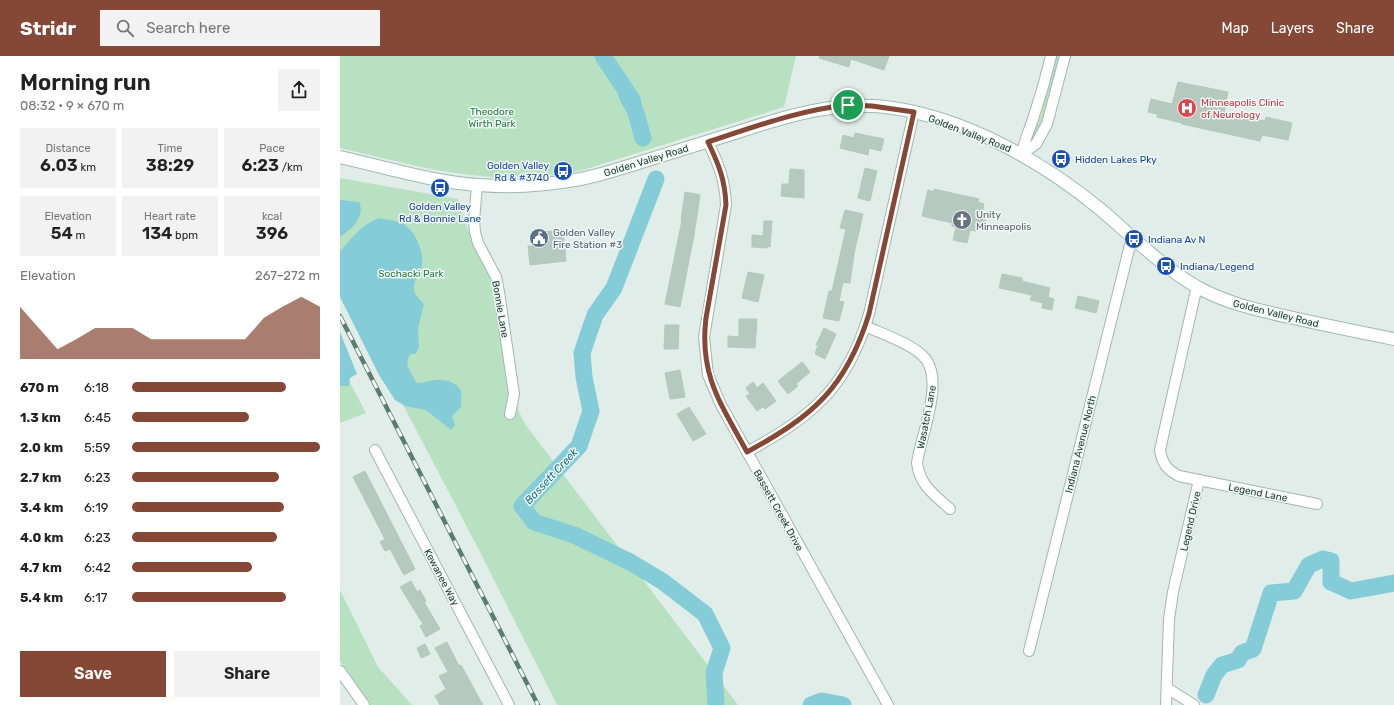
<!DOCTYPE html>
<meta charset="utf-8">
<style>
body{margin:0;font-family:Rubik,sans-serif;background:#f2f2f2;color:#222;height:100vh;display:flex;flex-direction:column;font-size:15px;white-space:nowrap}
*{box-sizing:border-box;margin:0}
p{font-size:13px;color:#767676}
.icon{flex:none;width:22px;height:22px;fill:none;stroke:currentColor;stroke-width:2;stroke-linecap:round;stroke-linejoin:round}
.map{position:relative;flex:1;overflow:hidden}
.details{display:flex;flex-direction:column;background:#fff;width:340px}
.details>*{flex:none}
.pin{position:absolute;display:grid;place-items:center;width:34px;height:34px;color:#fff;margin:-17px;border:2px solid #fff;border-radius:50%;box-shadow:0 1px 4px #0007}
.round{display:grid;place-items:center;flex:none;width:42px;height:42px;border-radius:0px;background:#f2f2f2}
.overview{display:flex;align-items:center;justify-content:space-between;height:68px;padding:0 20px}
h1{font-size:22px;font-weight:600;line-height:30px}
.metrics{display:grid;grid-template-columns:repeat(3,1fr);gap:6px;height:68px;padding:4px 20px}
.metrics div{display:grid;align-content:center;border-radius:0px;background:#f2f2f2;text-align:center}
.metrics b{font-size:17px;font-weight:600}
.metrics small{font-size:11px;font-weight:400}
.metrics p{font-size:11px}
.chart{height:112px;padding:8px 20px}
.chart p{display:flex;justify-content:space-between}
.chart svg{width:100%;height:72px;margin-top:4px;fill:#854836;opacity:.7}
.action{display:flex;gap:8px;margin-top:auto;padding:8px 20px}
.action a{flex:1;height:46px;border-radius:0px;background:#854836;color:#fff;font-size:16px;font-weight:600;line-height:46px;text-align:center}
.action a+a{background:#f2f2f2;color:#222}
ul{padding:0 20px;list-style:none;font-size:13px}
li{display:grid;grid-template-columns:64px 48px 1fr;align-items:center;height:30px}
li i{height:10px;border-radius:5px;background:#854836}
header{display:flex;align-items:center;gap:24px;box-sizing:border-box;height:56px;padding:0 20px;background:#854836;color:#fff}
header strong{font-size:19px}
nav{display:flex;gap:22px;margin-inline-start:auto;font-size:14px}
.search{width:280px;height:36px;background:#f2f2f2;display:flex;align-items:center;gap:10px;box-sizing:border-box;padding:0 14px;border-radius:0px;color:#767676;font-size:15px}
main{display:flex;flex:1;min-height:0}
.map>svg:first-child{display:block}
.green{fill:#b8e1c2}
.water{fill:#84cdd8}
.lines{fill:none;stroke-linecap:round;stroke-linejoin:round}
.river{stroke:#84cdd8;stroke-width:17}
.building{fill:#b6c9c1;stroke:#b3c8bf}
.street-casing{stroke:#a3b6af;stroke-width:12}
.secondary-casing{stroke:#9fbab0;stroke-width:14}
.street{stroke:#fff;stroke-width:10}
.secondary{stroke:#fff;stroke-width:12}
.rail-casing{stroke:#5a7c72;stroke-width:4.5}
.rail{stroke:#f2f9f6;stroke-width:3;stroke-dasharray:9;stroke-linecap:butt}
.route-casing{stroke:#fff;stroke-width:8}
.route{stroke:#854836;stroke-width:5}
.labels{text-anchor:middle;stroke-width:3;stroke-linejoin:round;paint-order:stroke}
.health-label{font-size:10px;fill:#be3a42;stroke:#f2f9f6;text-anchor:start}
.park-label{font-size:10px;fill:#257b45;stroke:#f2f9f6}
.street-label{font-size:10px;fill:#204037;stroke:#f2f9f6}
.transit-label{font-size:10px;fill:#164399;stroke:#f2f9f6;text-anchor:start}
.worship-label{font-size:10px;fill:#5b616d;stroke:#f2f9f6;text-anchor:start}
.service-label{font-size:10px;fill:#4e5e75;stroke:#f2f9f6;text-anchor:start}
.water-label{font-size:11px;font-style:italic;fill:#137283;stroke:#f2f9f6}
</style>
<header>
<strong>Stridr</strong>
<div class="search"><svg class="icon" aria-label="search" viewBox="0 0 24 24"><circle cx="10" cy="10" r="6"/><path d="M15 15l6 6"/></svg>Search here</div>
<nav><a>Map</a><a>Layers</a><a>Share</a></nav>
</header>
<main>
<section class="details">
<div class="overview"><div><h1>Morning run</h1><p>08:32 · 9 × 670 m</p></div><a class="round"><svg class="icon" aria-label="share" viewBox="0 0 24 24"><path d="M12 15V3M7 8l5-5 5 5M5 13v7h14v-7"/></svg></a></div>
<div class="metrics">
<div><p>Distance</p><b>6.03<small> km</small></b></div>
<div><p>Time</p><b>38:29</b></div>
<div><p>Pace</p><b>6:23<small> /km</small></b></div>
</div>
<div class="metrics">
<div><p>Elevation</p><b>54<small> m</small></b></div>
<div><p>Heart rate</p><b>134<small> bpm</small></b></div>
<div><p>kcal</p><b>396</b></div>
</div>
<div class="chart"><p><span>Elevation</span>267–272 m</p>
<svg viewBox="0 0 160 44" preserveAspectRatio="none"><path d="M0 44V12L10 25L20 38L30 32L40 25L50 25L60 25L70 32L80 32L90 32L100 32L110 32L120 32L130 19L140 12L150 6L160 12V44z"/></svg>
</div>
<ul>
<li><b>670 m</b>6:18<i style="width:82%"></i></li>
<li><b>1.3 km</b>6:45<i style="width:62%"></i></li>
<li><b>2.0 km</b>5:59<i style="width:100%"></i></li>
<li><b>2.7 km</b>6:23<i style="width:78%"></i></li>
<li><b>3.4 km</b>6:19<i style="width:81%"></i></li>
<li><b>4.0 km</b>6:23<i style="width:77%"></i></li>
<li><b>4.7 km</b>6:42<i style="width:64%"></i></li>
<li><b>5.4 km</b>6:17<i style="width:82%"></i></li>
</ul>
<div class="action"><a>Save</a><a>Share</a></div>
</section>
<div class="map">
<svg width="1054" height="649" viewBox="0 0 1054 649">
<rect width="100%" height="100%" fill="#e1ede8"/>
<!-- green -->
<g class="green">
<path d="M0 0H456L444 51 243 114C153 133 86 112 0 92Z"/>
<polygon points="715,0 722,0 707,61 693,84 692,81 701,59"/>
<polygon points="0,122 118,143 128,174 155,234 168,333 185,368 398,649 217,649 139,494 0,228"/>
<polygon points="0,308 26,357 0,367"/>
<polygon points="0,534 38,611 72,649 30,649 0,605"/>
</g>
<!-- water -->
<g class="water">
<path d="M255 0H270L271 7 279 19 274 22C269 14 258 6 255 0Z"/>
<path d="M282 22 292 29 300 40 307 81 300 84 294 73 291 59C281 52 278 38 274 27Z"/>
<path d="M0 144 19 146C26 160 11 174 0 181Z"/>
<path d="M41 162C47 164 53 164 59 166 75 171 86 198 81 213 79 220 73 225 74 233 74 239 80 243 84 248L78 272 79 291 76 298H71C62 308 72 318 77 327 83 327 85 326 90 325 100 322 116 324 121 335 122 339 121 346 121 351L112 360 115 369 111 374 86 354 65 350 55 344 39 319 0 241V195C11 184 24 165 41 162Z"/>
<polygon points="0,276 17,318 10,322 9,330 0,330"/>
</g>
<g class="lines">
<!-- river -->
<g class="river">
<polyline points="263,0 287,36 296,57 303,82"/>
<polyline points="316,123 274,232 255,259 242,297 244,321 251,355 239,390 182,450 194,466 234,479 290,506 322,525 365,558 382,592 374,617 376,649"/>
<polyline points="866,639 874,619 882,609 898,604 902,597 913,593 931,537 954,535 969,509 983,503 991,505 991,526 1011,535 1054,527"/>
<polyline points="471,649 482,645 503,649"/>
</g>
</g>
<!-- building -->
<g class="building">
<polygon points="480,0 549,0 544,14 511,3 509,11 479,2"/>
<polygon points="838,26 888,36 884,57 925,65 926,61 952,67 948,84 922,79 920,85 842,68 842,67 817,61 817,58 808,56 811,43 832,48"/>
<polygon points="515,77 544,83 541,95 529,92 528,99 500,92 503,79 514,82"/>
<polygon points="525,112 537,115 530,145 518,142"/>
<polygon points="450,113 464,114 464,142 441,140 442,128 449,128"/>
<polygon points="594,133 639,143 638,146 644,148 642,158 647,159 644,172 637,171 636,175 630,174 627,187 613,184 616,171 612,170 612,167 582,160 588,134 594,136"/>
<polygon points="345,136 360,139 354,179 340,251 325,248 342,164 341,164"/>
<polygon points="505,154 523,158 514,198 510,227 503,226 499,245 504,246 499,265 483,262 489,235 492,235 506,173 500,172"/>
<polygon points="424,165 432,165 430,191 428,190 427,192 412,191 412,179 423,180"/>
<polygon points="223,174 226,205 190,209 188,190 194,190 192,177"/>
<polygon points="408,216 424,219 418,246 402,242"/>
<polygon points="662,218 682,222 682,225 710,232 708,241 714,243 712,254 702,252 703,247 690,244 692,239 659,232"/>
<polygon points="738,240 759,245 756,257 735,252"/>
<polygon points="399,263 417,263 415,292 388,291 388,280 399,281"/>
<polygon points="325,269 339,269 338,293 324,293"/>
<polygon points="484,272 496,278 485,303 475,298 478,289 476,289"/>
<polygon points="462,306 470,316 456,328 458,330 448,338 438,325"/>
<polygon points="340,314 345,341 330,343 325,317"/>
<polygon points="413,326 417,332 423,327 436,345 425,353 423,351 417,355 406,340 410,338 406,332"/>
<polygon points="349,351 366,378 353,385 337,358"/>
<polygon points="25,415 75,513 64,519 50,493 45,495 40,486 45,483 13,421"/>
<polygon points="71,525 77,536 80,534 86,545 84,546 100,573 86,581 80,570 83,568 60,531"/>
<polygon points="107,586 119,610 121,609 143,649 100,649 95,640 106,633 99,620 108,616 95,592"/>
<polygon points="85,588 90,598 81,602 77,592"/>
</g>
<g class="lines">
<defs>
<g id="street">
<path d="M368 86C379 109 385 124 386 149L364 281 368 319 381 349 548 649"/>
<polyline points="682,98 696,88 707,68 725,0"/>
<path d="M682 98C684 85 689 75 693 63 700 42 706 21 711 0"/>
<polyline points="137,129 134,165 135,176 138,187 156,221 159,236 174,338 170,358"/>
<path d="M857 230 820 394C822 407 827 414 839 420L977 448"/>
<path d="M525 270C542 278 570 287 583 300 606 322 581 379 577 407 580 430 594 438 610 453"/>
<polyline points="35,394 169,649"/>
<path d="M407 396C473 360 507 332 529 258L574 56"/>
<polyline points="689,595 792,181"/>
<polyline points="0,615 24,649"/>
<polyline points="827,632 854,649"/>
<polyline points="826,649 829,563 833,536 859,424"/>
</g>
<path id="secondary" d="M0 101C45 111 92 126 139 129 173 132 207 129 241 123 265 118 288 110 311 103 340 94 369 85 398 76 449 59 499 44 553 52 627 63 703 106 760 153 792 180 821 210 857 231 886 247 917 254 949 261 984 269 1019 276 1054 283"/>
</defs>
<!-- street casing -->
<use href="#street" class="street-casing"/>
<!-- secondary casing -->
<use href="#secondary" class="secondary-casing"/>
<!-- street -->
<use href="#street" class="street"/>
<!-- secondary -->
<use href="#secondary" class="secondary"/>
<defs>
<polyline id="rail" points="0,260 198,649"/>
</defs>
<!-- rail casing -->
<use href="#rail" class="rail-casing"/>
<!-- rail -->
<use href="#rail" class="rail"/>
</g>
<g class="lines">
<defs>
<path id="route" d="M508 49 532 50 574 56 529 258C506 332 473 360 407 396 381 348 359 319 366 262L386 149C385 124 379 109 368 86 414 71 459 54 508 49Z"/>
</defs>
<!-- route casing -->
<use href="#route" class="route-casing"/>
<!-- route -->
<use href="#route" class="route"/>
</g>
<!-- icons -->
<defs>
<symbol id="hospital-disc" viewBox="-11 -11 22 22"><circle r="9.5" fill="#e0444e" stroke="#f2f9f6"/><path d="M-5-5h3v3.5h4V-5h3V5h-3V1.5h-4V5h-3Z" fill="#fff"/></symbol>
<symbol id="bus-disc" viewBox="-11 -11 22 22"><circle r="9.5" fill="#1a4fb4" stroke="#f2f9f6"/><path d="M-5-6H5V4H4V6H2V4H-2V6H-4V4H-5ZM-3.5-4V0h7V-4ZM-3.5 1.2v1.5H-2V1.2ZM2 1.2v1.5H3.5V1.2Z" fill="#fff"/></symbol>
<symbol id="church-disc" viewBox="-11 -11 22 22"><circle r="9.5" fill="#6b7280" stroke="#f2f9f6"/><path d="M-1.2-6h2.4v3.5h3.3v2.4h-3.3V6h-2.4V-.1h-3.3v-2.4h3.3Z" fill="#fff"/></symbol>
<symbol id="civic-disc" viewBox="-11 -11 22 22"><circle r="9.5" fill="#5c6f8a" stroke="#f2f9f6"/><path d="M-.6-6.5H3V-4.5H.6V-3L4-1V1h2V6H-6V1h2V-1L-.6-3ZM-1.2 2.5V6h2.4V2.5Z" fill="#fff"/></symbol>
</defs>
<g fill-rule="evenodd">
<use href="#hospital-disc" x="836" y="41" width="22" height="22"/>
<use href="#bus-disc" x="710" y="92" width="22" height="22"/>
<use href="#bus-disc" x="212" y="104" width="22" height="22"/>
<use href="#bus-disc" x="89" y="121" width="22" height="22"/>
<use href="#church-disc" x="611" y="153" width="22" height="22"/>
<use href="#civic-disc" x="188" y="171" width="22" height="22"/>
<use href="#bus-disc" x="783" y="172" width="22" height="22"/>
<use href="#bus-disc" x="815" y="199" width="22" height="22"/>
</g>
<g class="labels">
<!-- health labels -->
<g class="health-label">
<text x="861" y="50">Minneapolis Clinic<tspan x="861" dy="12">of Neurology</tspan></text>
</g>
<!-- park labels -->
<g class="park-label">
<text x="152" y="59">Theodore<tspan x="152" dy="12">Wirth Park</tspan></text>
<text x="71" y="221">Sochacki Park</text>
</g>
<!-- street labels -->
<g class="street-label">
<text transform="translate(630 77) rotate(21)" y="4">Golden Valley Road</text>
<text transform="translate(306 104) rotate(-17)" y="4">Golden Valley Road</text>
<text transform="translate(161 253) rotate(80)" y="4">Bonnie Lane</text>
<text transform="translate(936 257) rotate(14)" y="4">Golden Valley Road</text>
<text transform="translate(586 361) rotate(-79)" y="4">Wasatch Lane</text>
<text transform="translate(740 388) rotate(-76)" y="4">Indiana Avenue North</text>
<text transform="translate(918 436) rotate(11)" y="4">Legend Lane</text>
<text transform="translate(439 454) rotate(61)" y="4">Bassett Creek Drive</text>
<text transform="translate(850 465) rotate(-77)" y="4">Legend Drive</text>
<text transform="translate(102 521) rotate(62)" y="4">Kewanee Way</text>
</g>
<!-- transit labels -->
<g class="transit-label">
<text x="735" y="107">Hidden Lakes Pky</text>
<text x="209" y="113" text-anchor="end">Golden Valley<tspan x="209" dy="12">Rd &amp; #3740</tspan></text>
<text x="100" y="154" text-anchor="middle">Golden Valley<tspan x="100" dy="12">Rd &amp; Bonnie Lane</tspan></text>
<text x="808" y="187">Indiana Av N</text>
<text x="840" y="214">Indiana/Legend</text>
</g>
<!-- worship labels -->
<g class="worship-label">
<text x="636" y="162">Unity<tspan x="636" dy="12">Minneapolis</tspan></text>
</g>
<!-- service labels -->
<g class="service-label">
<text x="213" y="180">Golden Valley<tspan x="213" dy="12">Fire Station #3</tspan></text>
</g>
<!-- water labels -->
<g class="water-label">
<text transform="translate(211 420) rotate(-47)" y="4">Bassett Creek</text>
</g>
</g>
</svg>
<div class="pin" style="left:508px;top:49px;background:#1e9e55"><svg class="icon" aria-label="arrive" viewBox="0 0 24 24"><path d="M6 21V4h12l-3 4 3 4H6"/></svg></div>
</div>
</main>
